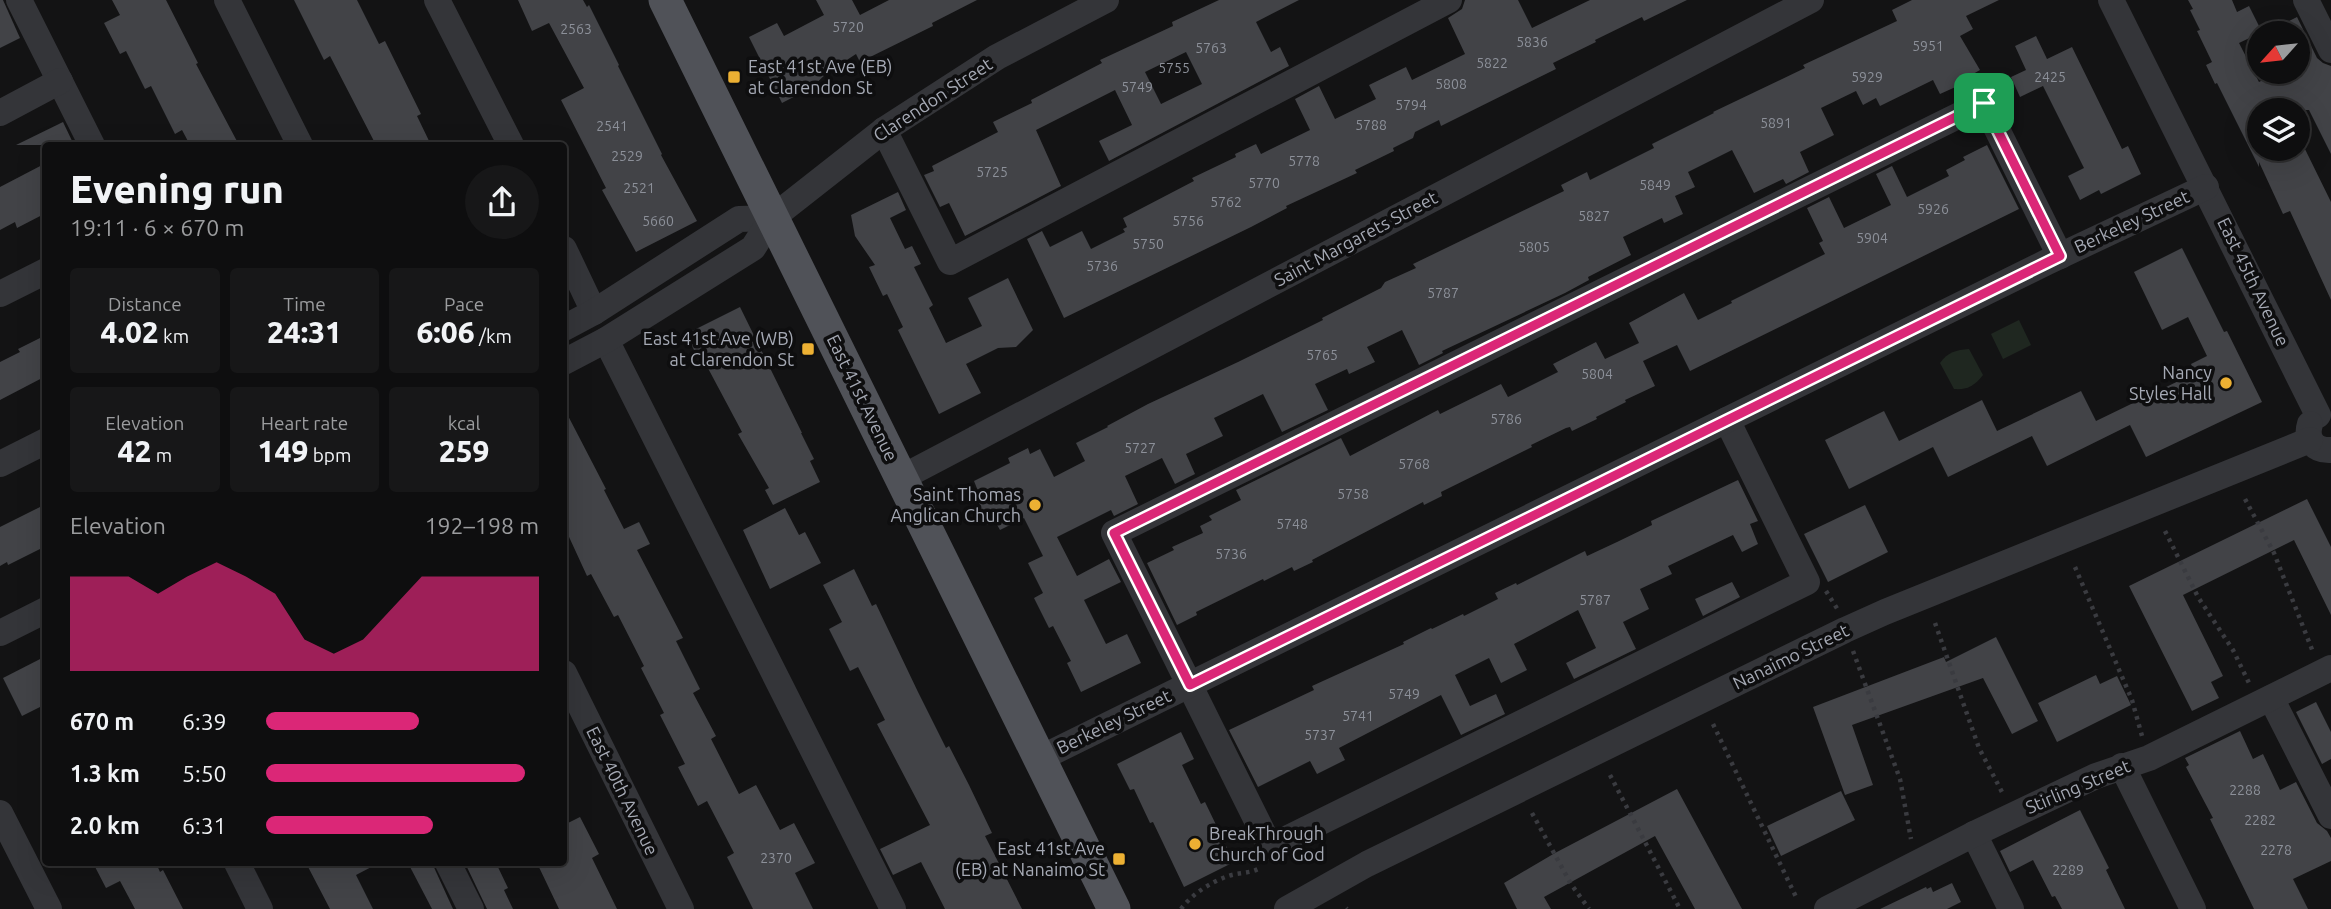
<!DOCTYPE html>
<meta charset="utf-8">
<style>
body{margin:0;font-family:Ubuntu,sans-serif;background:#171718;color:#f1f3f6;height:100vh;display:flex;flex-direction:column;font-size:26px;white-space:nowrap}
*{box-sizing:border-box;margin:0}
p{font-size:23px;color:#9b9c9e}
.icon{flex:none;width:38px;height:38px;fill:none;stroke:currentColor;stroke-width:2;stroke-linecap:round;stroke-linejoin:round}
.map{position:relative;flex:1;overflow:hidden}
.details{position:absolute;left:42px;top:142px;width:525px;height:724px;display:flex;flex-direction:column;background:#0e0e0f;border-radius:7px;box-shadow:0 7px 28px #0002,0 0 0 2px #2e2e2f}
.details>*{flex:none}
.needle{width:46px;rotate:243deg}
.tools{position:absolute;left:2247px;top:21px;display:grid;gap:14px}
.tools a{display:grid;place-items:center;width:63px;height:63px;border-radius:50%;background:#0e0e0f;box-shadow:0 7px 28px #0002,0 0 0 2px #2e2e2f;font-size:35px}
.pin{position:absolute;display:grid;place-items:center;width:60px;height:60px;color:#fff;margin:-30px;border-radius:14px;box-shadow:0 4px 10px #0006}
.round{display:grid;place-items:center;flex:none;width:74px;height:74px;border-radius:37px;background:#171718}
.summary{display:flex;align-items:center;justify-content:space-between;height:119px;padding:0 28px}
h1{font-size:38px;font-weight:800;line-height:52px}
.figures{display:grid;grid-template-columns:repeat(3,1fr);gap:10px;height:119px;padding:7px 28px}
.figures div{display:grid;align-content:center;border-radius:7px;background:#171718;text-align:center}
.figures b{font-size:30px;font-weight:800}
.figures small{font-size:19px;font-weight:400}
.figures p{font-size:19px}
.chart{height:196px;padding:14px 28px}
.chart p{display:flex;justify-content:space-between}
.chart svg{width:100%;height:126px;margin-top:7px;fill:#db2777;opacity:.7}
ul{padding:0 28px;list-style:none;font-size:23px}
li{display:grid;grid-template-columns:112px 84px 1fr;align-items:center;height:52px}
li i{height:18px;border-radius:9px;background:#db2777}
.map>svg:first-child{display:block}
.green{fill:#1f2720}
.building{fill:#424347;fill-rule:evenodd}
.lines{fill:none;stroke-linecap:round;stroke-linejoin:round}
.path{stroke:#3a3b40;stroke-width:4.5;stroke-dasharray:3.5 5;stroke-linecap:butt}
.minor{stroke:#343539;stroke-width:26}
.major{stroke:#505258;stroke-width:33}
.route-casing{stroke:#fff;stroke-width:14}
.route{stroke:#db2777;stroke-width:9}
.poi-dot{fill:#ecb033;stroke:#0e0e0f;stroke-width:2.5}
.labels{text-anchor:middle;stroke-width:7;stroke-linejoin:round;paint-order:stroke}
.number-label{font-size:14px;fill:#8c9099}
.poi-label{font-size:18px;fill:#a5a9b4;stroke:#0e0e0f;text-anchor:end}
.street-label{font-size:18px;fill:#a5a9b4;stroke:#0e0e0f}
</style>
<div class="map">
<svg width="2331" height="909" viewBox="0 0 2331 909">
<rect width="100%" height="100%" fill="#131314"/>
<!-- green -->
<g class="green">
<polygon points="2019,320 2031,345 2003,359 1991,334"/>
<path d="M1969 349 1983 375C1974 386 1968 390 1954 389L1940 363C1948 352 1956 350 1969 349Z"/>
</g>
<!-- building -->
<g class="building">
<polygon points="0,0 3,0 20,38 0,48"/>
<polygon points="112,0 166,0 198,63 196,64 239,145 190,145 182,130 175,134 151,86 145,89 126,51 120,54 104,23 120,15"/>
<polygon points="294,0 357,0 379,44 385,41 421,114 417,116 431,145 376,145 330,56 324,60"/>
<polygon points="518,0 583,0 587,7 589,5 619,65 618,66 662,154 661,155 697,221 636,252 602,190 606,188 561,100 584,88 549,23 532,31"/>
<polygon points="816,0 852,0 860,15 889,0 977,0 932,23 933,26 860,62 856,54 827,73 811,88 782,103 749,37 777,23 784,36 824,15"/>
<path d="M1219 0H1299L1256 22 1271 52 1280 47 1289 66 1109 161 1099 141 1132 125 1115 90 1036 130 1061 186 965 236 949 203 940 207 924 175 934 171 932 166 998 132 993 122 1032 103 1031 100 1102 63 1100 60 1173 26 1172 22ZM1186 52 1202 84 1161 104 1145 72Z"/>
<polygon points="1465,0 1518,0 1532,28 1590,0 1687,0 1644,21 1642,17 1595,40 1596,42 1553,63 1556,69 1441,126 1439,120 1415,132 1413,138 1393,148 1394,151 1355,170 1357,173 1286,206 1287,208 1251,227 1064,318 1027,239 1042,231 1050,247 1082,231 1091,249 1125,232 1123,229 1127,227 1123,218 1194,181 1192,178 1236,157 1235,154 1256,144 1261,154 1310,130 1295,99 1319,86 1335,119 1376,99 1369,85 1406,67 1412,80 1465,54 1448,18 1462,9"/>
<polygon points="1912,0 1999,0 1966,16 1973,29 1960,36 1980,70 1959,82 1960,85 1940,94 1933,80 1880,106 1876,98 1863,105 1856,91 1821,108 1834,135 1800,152 1809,172 1786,184 1783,179 1754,193 1732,150 1688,172 1695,187 1675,196 1683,214 1664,223 1662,218 1623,237 1631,255 1588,277 1589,280 1565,293 1442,351 1443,353 1419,365 1402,330 1367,347 1375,362 1349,374 1347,369 1315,384 1328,410 1282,432 1263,394 1214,418 1223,436 1186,454 1195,474 1175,484 1162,458 1125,476 1138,504 1114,516 1111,510 1057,537 1077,576 1109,559 1121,582 1084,600 1106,644 1127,634 1141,663 1081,692 1067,663 1071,661 1053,626 1049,628 1034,598 1043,593 1028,563 1043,556 1024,518 1000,530 995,521 987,525 972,494 978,491 974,481 1010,463 1008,458 1028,448 1030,454 1040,449 1054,477 1085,461 1076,443 1108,427 1107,426 1148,404 1238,362 1323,320 1322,318 1381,288 1385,282 1416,268 1413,264 1564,191 1561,185 1587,172 1590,180 1654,148 1652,144 1714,113 1713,112 1805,68 1803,65 1897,21 1892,10"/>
<polygon points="2188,0 2232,0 2237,12 2249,6 2262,32 2239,43 2259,82 2279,72 2298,72 2298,33 2265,33 2297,17 2317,58 2323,63 2331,66 2331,154 2309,110 2259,110 2259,149 2298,149 2303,145 2331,202 2331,300 2290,211 2283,214 2259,162 2259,167 2217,83 2215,84 2206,65 2212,62 2197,31 2200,30 2190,10 2193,9"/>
<polygon points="2036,36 2047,59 2072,47 2122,149 2128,146 2141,174 2101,194 2099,190 2080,200 2068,176 2084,168 2043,86 2020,97 2011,77 2026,70 2015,46"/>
<polygon points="63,122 74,145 16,145"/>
<polygon points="1987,145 2019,209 1690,371 1677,345 1643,361 1655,386 1625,400 1626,402 1596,417 1597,419 1572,431 1570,427 1566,428 1531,445 1532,447 1441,492 1442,496 1424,505 1423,502 1312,560 1313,562 1294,571 1292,567 1264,581 1263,579 1196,612 1197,615 1177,625 1147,563 1174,550 1172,547 1203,533 1200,526 1212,520 1209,516 1241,500 1236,490 1341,438 1350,456 1438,410 1440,414 1501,384 1508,397 1558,372 1553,364 1596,342 1605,359 1639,343 1629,323 1684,293 1698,320 1732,303 1731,301 1825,254 1819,243 1823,241 1807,208 1829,197 1844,228 1891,205 1876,174 1892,166 1907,197 1949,176 1946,170 1965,160 1963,157"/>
<polygon points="46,163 46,213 17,228 15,222 0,230 0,187"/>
<polygon points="898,192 906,210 890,218 905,249 912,246 921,264 914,267 933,305 929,308 946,343 982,326 968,298 1008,278 1033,330 1016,347 998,348 966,364 981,393 939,414 898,330 903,327 887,294 883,296 869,267 875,265 855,236 851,215"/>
<polygon points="2182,248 2224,332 2227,331 2262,402 2146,457 2130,425 2047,466 2032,436 1948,477 1933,447 1849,489 1825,440 1884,411 1899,441 1982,400 1997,431 2081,391 2096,421 2195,373 2191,364 2207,356 2188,317 2162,330 2134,272"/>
<polygon points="740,307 802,433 801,433 814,459 810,461 820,482 773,505 765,490 769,488 738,434 742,432 702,357 698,358 686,334"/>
<polygon points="46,335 46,376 0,400 0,362 20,352 18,349"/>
<polygon points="564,408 606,489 604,490 624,529 639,522 650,544 637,550 683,638 676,641 700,689 693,693 716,736 711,739 739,794 756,785 780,830 794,823 815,863 795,873 813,909 753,909 727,857 734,853 707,801 698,806 678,767 685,764 660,715 664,713 641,668 644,666 618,615 614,617 591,574 587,576 564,526"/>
<polygon points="1738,480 1758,521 1750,524 1758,544 1742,552 1733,535 1668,566 1672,574 1640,589 1649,609 1623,622 1636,649 1574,679 1566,663 1596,648 1578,610 1514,644 1527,670 1501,683 1489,658 1455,675 1470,706 1496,694 1505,714 1461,735 1441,695 1339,748 1345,760 1317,774 1310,761 1258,787 1229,730 1314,690 1312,686 1404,644 1403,642 1431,628 1432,629 1463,614 1464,616 1498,599 1495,593 1516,583 1517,585 1585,551 1587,556 1617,542 1652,525 1651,521"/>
<polygon points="2307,499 2331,547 2331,615 2294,540 2183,595 2223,676 2211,682 2219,698 2192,711 2129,586"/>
<polygon points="46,504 46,546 8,565 7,562 0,566 0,527"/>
<polygon points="1865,505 1888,552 1828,582 1804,534"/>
<polygon points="785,508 799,535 805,532 821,563 770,589 743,530"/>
<polygon points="854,569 872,606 876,604 918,692 946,748 949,746 969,785 992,833 985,836 1022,909 945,909 921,862 893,875 880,849 930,825 877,724 885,720 858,667 850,671 829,629 842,622 823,585"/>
<polygon points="1732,582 1740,597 1703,616 1695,599"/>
<polygon points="1996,637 2038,721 2012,734 1983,678 1852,725 1873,785 1845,795 1813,707 1944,657 1946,662"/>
<polygon points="46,656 46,704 22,716 3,678"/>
<polygon points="2096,675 2100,684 2117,676 2131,705 2057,742 2038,703"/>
<polygon points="2316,702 2331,732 2331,759 2322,764 2296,712"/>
<polygon points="2240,731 2253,759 2263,754 2280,790 2296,782 2317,823 2327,831 2331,838 2331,861 2293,879 2308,909 2254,909 2210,819 2213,818 2186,767 2189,765 2185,758"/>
<polygon points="1181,732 1194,759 1182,765 1201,804 1205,802 1234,862 1184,887 1153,822 1150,823 1134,789 1130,790 1117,764"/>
<polygon points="1677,789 1742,909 1695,909 1655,836 1544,897 1551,909 1517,909 1504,883 1555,853"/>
<polygon points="1841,791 1855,820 1781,856 1767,826"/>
<polygon points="2080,810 2109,868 2106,870 2125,909 2062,909 2055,896 2052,897 2033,860 2010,872 2000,851"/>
<polygon points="580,817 599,854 592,858 617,909 559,909 537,863 564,863 564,825"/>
<polygon points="93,863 156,863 160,872 163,870 183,909 135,909 120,881 106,888"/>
<polygon points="306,863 379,863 356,875 373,909 330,909"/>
<polygon points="408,863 432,863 453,909 432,909"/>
<polygon points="465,863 496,863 508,888 504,890 513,909 487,909"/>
<polygon points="1952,883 1961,902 1947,909 1880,909 1926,887 1927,889 1931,887 1933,892"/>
</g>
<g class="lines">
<!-- path -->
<g class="path">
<polyline points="2245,499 2274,553 2313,652"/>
<polyline points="2165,531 2198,597 2233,650 2249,683"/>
<polyline points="2075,567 2132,700 2142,736"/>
<polyline points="1826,591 1838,610"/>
<polyline points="1935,623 1979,748 2003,794"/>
<polyline points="1853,651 1900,779 1911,839"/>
<polyline points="1713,724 1797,899"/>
<polyline points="1610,775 1680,909"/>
<polyline points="1532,813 1571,884 1589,909"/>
<polyline points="1346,908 1347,909"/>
<path d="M1181 909C1192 894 1211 882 1228 876 1240 872 1251 874 1262 867"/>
</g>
<!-- minor -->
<g class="minor">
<polyline points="19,0 92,145"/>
<polyline points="227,0 300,145"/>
<polyline points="437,0 511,145"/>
<polyline points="2111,0 2318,415"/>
<polyline points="2306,0 2331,50"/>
<polyline points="0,113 60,81"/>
<polyline points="884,130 950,262 1449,0"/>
<polyline points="564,249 594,312"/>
<polyline points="0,294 46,271"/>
<polyline points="564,328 594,312 739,219 772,218"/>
<polyline points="606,340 893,909"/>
<polyline points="564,362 606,340 753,248 772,218 884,130 997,57 1106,0"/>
<polyline points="1727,420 1807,582 1270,847 1114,533 1984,103 2060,256"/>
<path d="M2310 424C2305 440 2315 451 2331 450"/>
<polyline points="0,464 46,441"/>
<polyline points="901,478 1811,0"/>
<polyline points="0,633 46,610"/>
<polyline points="564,673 681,909"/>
<polyline points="2271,698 2331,816"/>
<polyline points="1041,758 2047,262 2206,187"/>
<polyline points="2122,766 2193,909"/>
<polyline points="0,813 49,909"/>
<polyline points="1974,834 2011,909"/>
<polyline points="237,863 260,909"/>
<polyline points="448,863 471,909"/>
<polyline points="1287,909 1367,864 1845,630 1885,612 2310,440"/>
<polyline points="1827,909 1974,834 2096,776 2149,758 2331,668"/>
</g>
<!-- major -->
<polyline class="major" points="665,0 1114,909"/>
</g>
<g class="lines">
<defs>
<polygon id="route" points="1984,103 2060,256 1190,685 1114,533"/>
</defs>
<!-- route casing -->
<use href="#route" class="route-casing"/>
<!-- route -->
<use href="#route" class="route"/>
</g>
<!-- markers -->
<g class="poi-dot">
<rect x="727" y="70" width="14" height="14" rx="3.5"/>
<rect x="801" y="342" width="14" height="14" rx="3.5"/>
<circle cx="2226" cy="383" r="7"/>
<circle cx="1035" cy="505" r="7"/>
<circle cx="1195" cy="844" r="7"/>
<rect x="1112" y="852" width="14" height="14" rx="3.5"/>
</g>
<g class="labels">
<!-- number labels -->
<g class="number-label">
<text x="848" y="32">5720</text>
<text x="576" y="34">2563</text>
<text x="1532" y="47">5836</text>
<text x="1928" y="51">5951</text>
<text x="1211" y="53">5763</text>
<text x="1492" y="68">5822</text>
<text x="1174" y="73">5755</text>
<text x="1867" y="82">5929</text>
<text x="2050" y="82">2425</text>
<text x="1451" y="89">5808</text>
<text x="1137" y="92">5749</text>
<text x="1411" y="110">5794</text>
<text x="1776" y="128">5891</text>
<text x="1371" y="130">5788</text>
<text x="612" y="131">2541</text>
<text x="627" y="161">2529</text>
<text x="1304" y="166">5778</text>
<text x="992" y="177">5725</text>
<text x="1264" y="188">5770</text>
<text x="1655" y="190">5849</text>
<text x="639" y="193">2521</text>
<text x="1226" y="207">5762</text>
<text x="1933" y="214">5926</text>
<text x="1594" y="221">5827</text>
<text x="658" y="226">5660</text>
<text x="1188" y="226">5756</text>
<text x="1872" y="243">5904</text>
<text x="1148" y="249">5750</text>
<text x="1534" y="252">5805</text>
<text x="1102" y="271">5736</text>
<text x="1443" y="298">5787</text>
<text x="1322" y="360">5765</text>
<text x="1597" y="379">5804</text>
<text x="1506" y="424">5786</text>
<text x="1140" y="453">5727</text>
<text x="1414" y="469">5768</text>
<text x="1353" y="499">5758</text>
<text x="1292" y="529">5748</text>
<text x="1231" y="559">5736</text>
<text x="1595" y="605">5787</text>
<text x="1404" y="699">5749</text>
<text x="1358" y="721">5741</text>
<text x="1320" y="740">5737</text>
<text x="2245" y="795">2288</text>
<text x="2260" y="825">2282</text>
<text x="2276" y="855">2278</text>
<text x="776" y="863">2370</text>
<text x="2068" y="875">2289</text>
</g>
<!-- poi labels -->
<g class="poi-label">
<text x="748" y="73" text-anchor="start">East 41st Ave (EB)<tspan x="748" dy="21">at Clarendon St</tspan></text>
<text x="794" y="345">East 41st Ave (WB)<tspan x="794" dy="21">at Clarendon St</tspan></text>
<text x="2212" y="379">Nancy<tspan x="2212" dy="21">Styles Hall</tspan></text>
<text x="1021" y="501">Saint Thomas<tspan x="1021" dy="21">Anglican Church</tspan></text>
<text x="1209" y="840" text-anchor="start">BreakThrough<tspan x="1209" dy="21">Church of God</tspan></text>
<text x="1105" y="855">East 41st Ave<tspan x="1105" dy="21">(EB) at Nanaimo St</tspan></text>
</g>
<!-- street labels -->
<g class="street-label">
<text transform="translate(933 100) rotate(-33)" y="6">Clarendon Street</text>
<text transform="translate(2132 222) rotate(-25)" y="6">Berkeley Street</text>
<text transform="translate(1356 239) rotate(-28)" y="6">Saint Margarets Street</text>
<text transform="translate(2253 282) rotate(64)" y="6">East 45th Avenue</text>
<text transform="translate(862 398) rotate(64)" y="6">East 41st Avenue</text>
<text transform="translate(1791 657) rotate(-26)" y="6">Nanaimo Street</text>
<text transform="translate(1114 722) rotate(-26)" y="6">Berkeley Street</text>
<text transform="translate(2078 787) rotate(-23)" y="6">Stirling Street</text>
<text transform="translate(622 791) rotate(64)" y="6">East 40th Avenue</text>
</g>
</g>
</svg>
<div class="tools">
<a><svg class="needle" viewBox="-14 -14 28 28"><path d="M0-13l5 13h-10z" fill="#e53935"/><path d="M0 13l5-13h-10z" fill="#9b9c9e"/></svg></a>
<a><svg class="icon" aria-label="layers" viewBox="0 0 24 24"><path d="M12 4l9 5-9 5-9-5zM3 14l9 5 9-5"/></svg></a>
</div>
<div class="pin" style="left:1984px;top:103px;background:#1e9e55"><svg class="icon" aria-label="arrive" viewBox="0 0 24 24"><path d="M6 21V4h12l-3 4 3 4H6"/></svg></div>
<section class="details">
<div class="summary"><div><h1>Evening run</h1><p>19:11 · 6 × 670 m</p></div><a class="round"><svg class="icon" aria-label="share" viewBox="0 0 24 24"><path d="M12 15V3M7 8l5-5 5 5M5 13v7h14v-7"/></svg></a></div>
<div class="figures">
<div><p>Distance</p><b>4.02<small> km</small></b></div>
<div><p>Time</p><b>24:31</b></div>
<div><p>Pace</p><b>6:06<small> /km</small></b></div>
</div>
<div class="figures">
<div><p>Elevation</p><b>42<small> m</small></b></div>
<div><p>Heart rate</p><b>149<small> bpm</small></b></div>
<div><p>kcal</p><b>259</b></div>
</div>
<div class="chart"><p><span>Elevation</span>192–198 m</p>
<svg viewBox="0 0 160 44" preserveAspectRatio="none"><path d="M0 44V11L10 11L20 11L30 17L40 11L50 6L60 11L70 17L80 33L90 38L100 33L110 22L120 11L130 11L140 11L150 11L160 11V44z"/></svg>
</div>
<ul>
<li><b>670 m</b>6:39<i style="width:56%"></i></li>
<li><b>1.3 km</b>5:50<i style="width:95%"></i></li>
<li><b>2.0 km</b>6:31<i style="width:61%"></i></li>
</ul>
</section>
</div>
